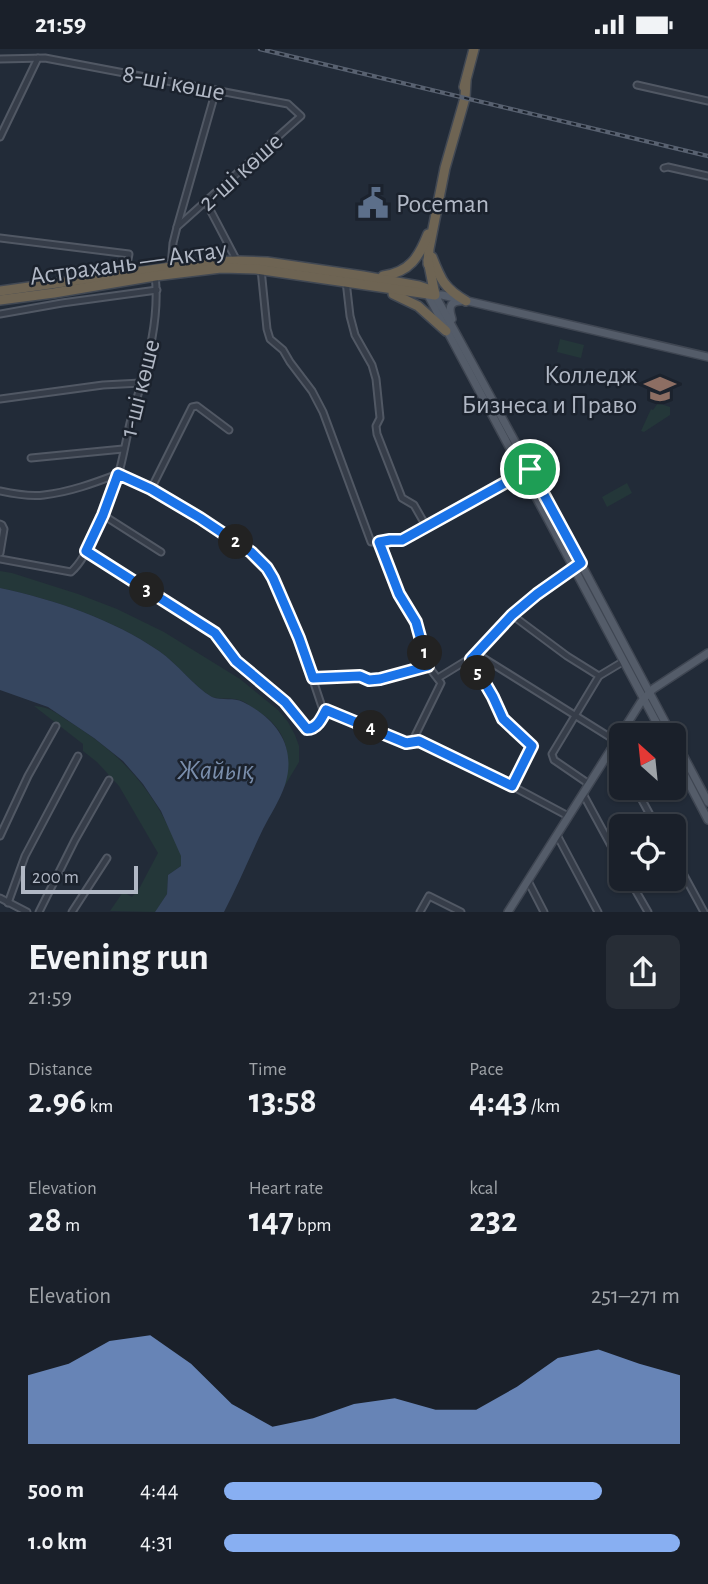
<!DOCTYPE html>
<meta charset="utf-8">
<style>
body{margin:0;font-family:"Alegreya Sans",sans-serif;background:#272d36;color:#f1f3f6;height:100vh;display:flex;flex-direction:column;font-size:26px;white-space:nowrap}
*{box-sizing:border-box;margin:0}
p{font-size:23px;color:#9fa3a8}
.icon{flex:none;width:38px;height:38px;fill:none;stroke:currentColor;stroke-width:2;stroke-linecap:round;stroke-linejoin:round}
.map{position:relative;height:863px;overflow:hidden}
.side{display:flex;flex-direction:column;background:#1a202a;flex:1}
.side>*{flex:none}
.needle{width:46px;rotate:333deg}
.buttons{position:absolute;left:609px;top:674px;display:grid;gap:14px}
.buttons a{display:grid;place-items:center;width:77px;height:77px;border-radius:10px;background:#1a202a;box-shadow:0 2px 5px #0004,0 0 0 2px #383e47;font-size:35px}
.scale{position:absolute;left:21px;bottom:18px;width:117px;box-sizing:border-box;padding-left:7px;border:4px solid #b1b8c5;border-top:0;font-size:19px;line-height:24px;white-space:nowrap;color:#b1b8c5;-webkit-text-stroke:5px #1b222d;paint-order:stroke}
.pin{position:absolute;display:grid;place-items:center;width:60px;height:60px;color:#fff;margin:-30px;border:4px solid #fff;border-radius:50%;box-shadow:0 2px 7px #0007}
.km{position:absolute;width:35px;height:35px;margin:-18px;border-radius:50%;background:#222;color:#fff;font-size:19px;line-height:35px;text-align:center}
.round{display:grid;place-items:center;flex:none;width:74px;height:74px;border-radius:10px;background:#272d36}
.head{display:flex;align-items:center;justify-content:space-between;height:119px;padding:0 28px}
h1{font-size:38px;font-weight:600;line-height:52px}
.figures{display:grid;grid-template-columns:repeat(3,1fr);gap:10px;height:119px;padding:7px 28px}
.figures div{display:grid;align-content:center}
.figures b{font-size:35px;font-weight:600}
.figures small{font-size:19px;font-weight:400}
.figures p{font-size:19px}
.chart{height:196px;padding:14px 28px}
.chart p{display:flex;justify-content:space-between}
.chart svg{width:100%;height:126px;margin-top:7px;fill:#88aff2;opacity:.7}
ul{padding:0 28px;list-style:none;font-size:23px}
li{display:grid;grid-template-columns:112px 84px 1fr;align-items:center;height:52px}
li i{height:18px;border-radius:9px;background:#88aff2}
.status{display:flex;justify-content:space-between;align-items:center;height:49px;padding:0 35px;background:#1a202a;direction:ltr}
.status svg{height:19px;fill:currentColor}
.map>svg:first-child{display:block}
.green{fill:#243739}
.water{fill:#36465f}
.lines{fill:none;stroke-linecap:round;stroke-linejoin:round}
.minor-casing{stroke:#515864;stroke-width:9}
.major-casing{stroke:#3f4652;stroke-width:10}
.highway-casing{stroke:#414853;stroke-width:12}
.minor{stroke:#363d49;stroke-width:5}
.major{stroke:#545c69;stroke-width:7}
.highway{stroke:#6e6453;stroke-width:9}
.rail-casing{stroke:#586170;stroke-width:4.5}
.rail{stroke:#1b222d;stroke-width:2;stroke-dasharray:5;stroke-linecap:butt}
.route-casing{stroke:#fff;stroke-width:14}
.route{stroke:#1a73e8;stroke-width:9}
.labels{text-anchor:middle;stroke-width:5;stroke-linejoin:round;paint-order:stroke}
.street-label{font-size:26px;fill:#b1b8c5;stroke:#1b222d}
.poi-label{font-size:26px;fill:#b1b8c5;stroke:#1b222d;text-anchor:start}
.water-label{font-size:28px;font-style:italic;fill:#7a8eac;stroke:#1b222d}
</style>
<div class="status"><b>21:59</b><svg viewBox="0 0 49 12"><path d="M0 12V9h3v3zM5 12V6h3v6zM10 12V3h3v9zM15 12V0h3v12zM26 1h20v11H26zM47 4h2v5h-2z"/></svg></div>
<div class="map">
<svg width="708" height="863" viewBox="0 0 708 863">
<rect width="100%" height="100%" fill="#222b38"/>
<!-- green -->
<g class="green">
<polygon points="560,290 584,296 581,309 557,303"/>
<polygon points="658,354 670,358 670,366 644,383 641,382 651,360 653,361"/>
<polygon points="627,434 632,444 607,458 602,448"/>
<path d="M0 522 12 524 78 545 117 560 164 583 240 630 278 661 288 673 295 686 299 697V713L284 738C293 703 286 678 253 659 249 656 244 652 239 651 230 648 221 651 212 648 192 636 179 616 159 602 112 570 56 551 0 539Z"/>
<path d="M34 657C52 658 58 666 73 675 117 703 147 733 170 781 176 792 184 805 181 817L168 826 167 845 155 863 110 862 123 843 132 848 139 840 158 804 119 737 97 713 83 702V695Z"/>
</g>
<!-- water -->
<path class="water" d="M0 539C56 551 112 570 159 602 178 615 193 637 212 648 222 652 234 648 243 653 277 670 297 698 285 736 280 751 270 766 263 780 250 807 238 836 224 863H155L167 845 168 826 181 817V807L161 762 143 735 123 712 94 689 48 658 0 641Z"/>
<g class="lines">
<defs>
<g id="minor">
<polyline points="0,10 45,9 288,55 301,67 177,178"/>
<polyline points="637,36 708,52"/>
<polyline points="0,88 38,9"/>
<polyline points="664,119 668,118 708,127"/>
<polyline points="206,153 237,212"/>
<polyline points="0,189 129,205 125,225"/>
<polyline points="171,218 173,194 177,178 216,41"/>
<path d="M261 220 267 280 270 290 283 301 290 313 312 342 323 363 371 493C381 493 391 491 403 491L524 423"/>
<polyline points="346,232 350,267 355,286 372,316 376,330 380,369 376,377 377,385 402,449 414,456 426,477"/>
<polyline points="0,265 62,254 157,241"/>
<polyline points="0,350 103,336 141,334"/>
<polyline points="31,409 123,400"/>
<polyline points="151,440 192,358 197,357 229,381"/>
<path d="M0 442C14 445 30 448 44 446 70 443 94 434 118 425L151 440 200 469 251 504 267 519 273 529 299 589 322 658 406 694 419 692 512 737 568 767"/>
<polyline points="103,466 161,503"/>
<polyline points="0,475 2,476 4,480 0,504"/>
<polyline points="379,493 399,545 417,573 428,617 441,634 412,693"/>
<polyline points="86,502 215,584 236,612 285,653 304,678 310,680 316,677 326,661"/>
<path d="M0 510 71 523C83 512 89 497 96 482 104 464 112 445 118 427 123 410 126 391 130 374 143 326 161 276 155 226"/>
<polyline points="512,566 567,607 599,627"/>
<polyline points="477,605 616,692"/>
<polyline points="471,610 493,648 503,670 532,697 512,737"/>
<polyline points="313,629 360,627 369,631 380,630 428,617"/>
<polyline points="438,629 477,605 492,586 512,566 537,545 576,517"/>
<polyline points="612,698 621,714"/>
<polyline points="589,735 554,711 552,705 599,627 624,612"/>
<polyline points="635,738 656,777"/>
<polyline points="583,745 621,815"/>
<polyline points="557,786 598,863"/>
<polyline points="0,787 28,727 56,677"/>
<polyline points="674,808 704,863"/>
<polyline points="629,830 648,863"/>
<polyline points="528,832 544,863"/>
<polyline points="0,849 27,863"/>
<polyline points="8,854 25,807 78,707"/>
<polyline points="39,863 75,791 109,731"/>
<polyline points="72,863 107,809"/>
<polyline points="420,863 429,847 461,863"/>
</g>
<g id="major">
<polyline points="428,246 663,686"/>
<path d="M452 270C449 261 448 252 461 252"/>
<polyline points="672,686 560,475 435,246 442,246 708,308"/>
<polyline points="674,689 708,753"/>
<polyline points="674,706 708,771"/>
<polyline points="508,863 641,653 653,640 708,604"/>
</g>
<g id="highway">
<polyline points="464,38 474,0"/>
<path d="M432 208C441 231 444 239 466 252"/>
<polyline points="428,215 429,200 445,119 465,49 466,32"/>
<path d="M383 227C410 223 419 208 428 185"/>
<polyline points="0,242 171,218 209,213 238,212 267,213 363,227 419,237 434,242"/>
<polyline points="393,245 418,257 446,282"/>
<polyline points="0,251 54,244 155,227 221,219 256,220 435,246 428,211"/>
</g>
</defs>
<!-- minor casing -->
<use href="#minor" class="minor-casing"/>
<!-- major casing -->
<use href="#major" class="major-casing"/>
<!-- highway casing -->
<use href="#highway" class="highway-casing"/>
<!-- minor -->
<use href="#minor" class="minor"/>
<!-- major -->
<use href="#major" class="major"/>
<!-- highway -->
<use href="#highway" class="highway"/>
<defs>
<polyline id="rail" points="260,0 708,107"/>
</defs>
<!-- rail casing -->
<use href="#rail" class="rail-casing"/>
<!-- rail -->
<use href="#rail" class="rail"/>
</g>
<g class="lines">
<defs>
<path id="route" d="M530 420 581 514 537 545 512 566 471 610 493 648 503 670 532 697 512 737 419 692 406 694 326 661C322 669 317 680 307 680L285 653 236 612 215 584 86 502 103 466 118 425 151 440 200 469 251 503 267 519 273 529 299 589 313 629 360 627 369 631 380 630 428 617 416 573 399 545 379 493 390 491H402Z"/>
</defs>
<!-- route casing -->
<use href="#route" class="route-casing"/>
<!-- route -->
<use href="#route" class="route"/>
</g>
<!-- icons -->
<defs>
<symbol id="civic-bare" viewBox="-9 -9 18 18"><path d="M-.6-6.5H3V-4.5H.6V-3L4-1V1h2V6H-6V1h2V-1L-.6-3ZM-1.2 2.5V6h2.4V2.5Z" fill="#5c6f8a" stroke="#1b222d" stroke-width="2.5" paint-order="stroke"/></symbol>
<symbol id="university-bare" viewBox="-9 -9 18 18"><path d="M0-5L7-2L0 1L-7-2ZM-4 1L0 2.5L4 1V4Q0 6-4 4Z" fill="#8d6e63" stroke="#1b222d" stroke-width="2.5" paint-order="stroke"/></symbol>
</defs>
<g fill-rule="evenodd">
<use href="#civic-bare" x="351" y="132" width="44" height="44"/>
<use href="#university-bare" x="638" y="318" width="44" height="44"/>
</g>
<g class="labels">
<!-- street labels -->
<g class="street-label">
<text transform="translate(174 33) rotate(11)" y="9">8-шi көше</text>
<text transform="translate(240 122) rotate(-42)" y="9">2-ші көше</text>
<text transform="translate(128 213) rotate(-8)" y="9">Астрахань — Актау</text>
<text transform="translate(139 339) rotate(-76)" y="9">1-ші көше</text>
</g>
<!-- poi labels -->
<g class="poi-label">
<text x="396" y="163">Poceman</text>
<text x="637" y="334" text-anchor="end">Колледж<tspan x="637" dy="30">Бизнеса и Право</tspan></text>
</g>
<!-- water labels -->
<g class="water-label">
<text x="216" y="730">Жайық</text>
</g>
</g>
</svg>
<div class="buttons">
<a><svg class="needle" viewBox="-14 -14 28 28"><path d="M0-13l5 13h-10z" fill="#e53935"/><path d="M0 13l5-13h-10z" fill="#9fa3a8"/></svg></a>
<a><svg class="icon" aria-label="locate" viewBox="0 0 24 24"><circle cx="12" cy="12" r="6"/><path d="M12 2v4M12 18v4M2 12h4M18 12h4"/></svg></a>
</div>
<div class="scale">200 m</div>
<div class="pin" style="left:530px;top:420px;background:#1e9e55"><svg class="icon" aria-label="arrive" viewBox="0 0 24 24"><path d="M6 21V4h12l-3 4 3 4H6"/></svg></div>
<b class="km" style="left:425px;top:604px">1</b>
<b class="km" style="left:236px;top:493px">2</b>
<b class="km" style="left:147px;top:541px">3</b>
<b class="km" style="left:371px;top:679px">4</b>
<b class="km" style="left:478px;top:624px">5</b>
</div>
<section class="side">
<div class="head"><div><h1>Evening run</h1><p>21:59</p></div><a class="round"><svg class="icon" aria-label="share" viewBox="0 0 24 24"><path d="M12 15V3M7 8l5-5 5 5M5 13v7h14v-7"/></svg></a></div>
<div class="figures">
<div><p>Distance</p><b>2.96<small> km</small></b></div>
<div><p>Time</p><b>13:58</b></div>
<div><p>Pace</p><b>4:43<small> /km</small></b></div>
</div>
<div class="figures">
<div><p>Elevation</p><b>28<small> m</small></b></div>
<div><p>Heart rate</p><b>147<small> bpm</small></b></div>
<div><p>kcal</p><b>232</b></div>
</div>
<div class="chart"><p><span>Elevation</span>251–271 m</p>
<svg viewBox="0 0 160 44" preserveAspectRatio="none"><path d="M0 44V20L10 16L20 8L30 6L40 16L50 30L60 38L70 35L80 30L90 28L100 32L110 32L120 24L130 14L140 11L150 16L160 20V44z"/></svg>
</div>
<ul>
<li><b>500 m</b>4:44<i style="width:83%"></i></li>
<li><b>1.0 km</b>4:31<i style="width:100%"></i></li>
</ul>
</section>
